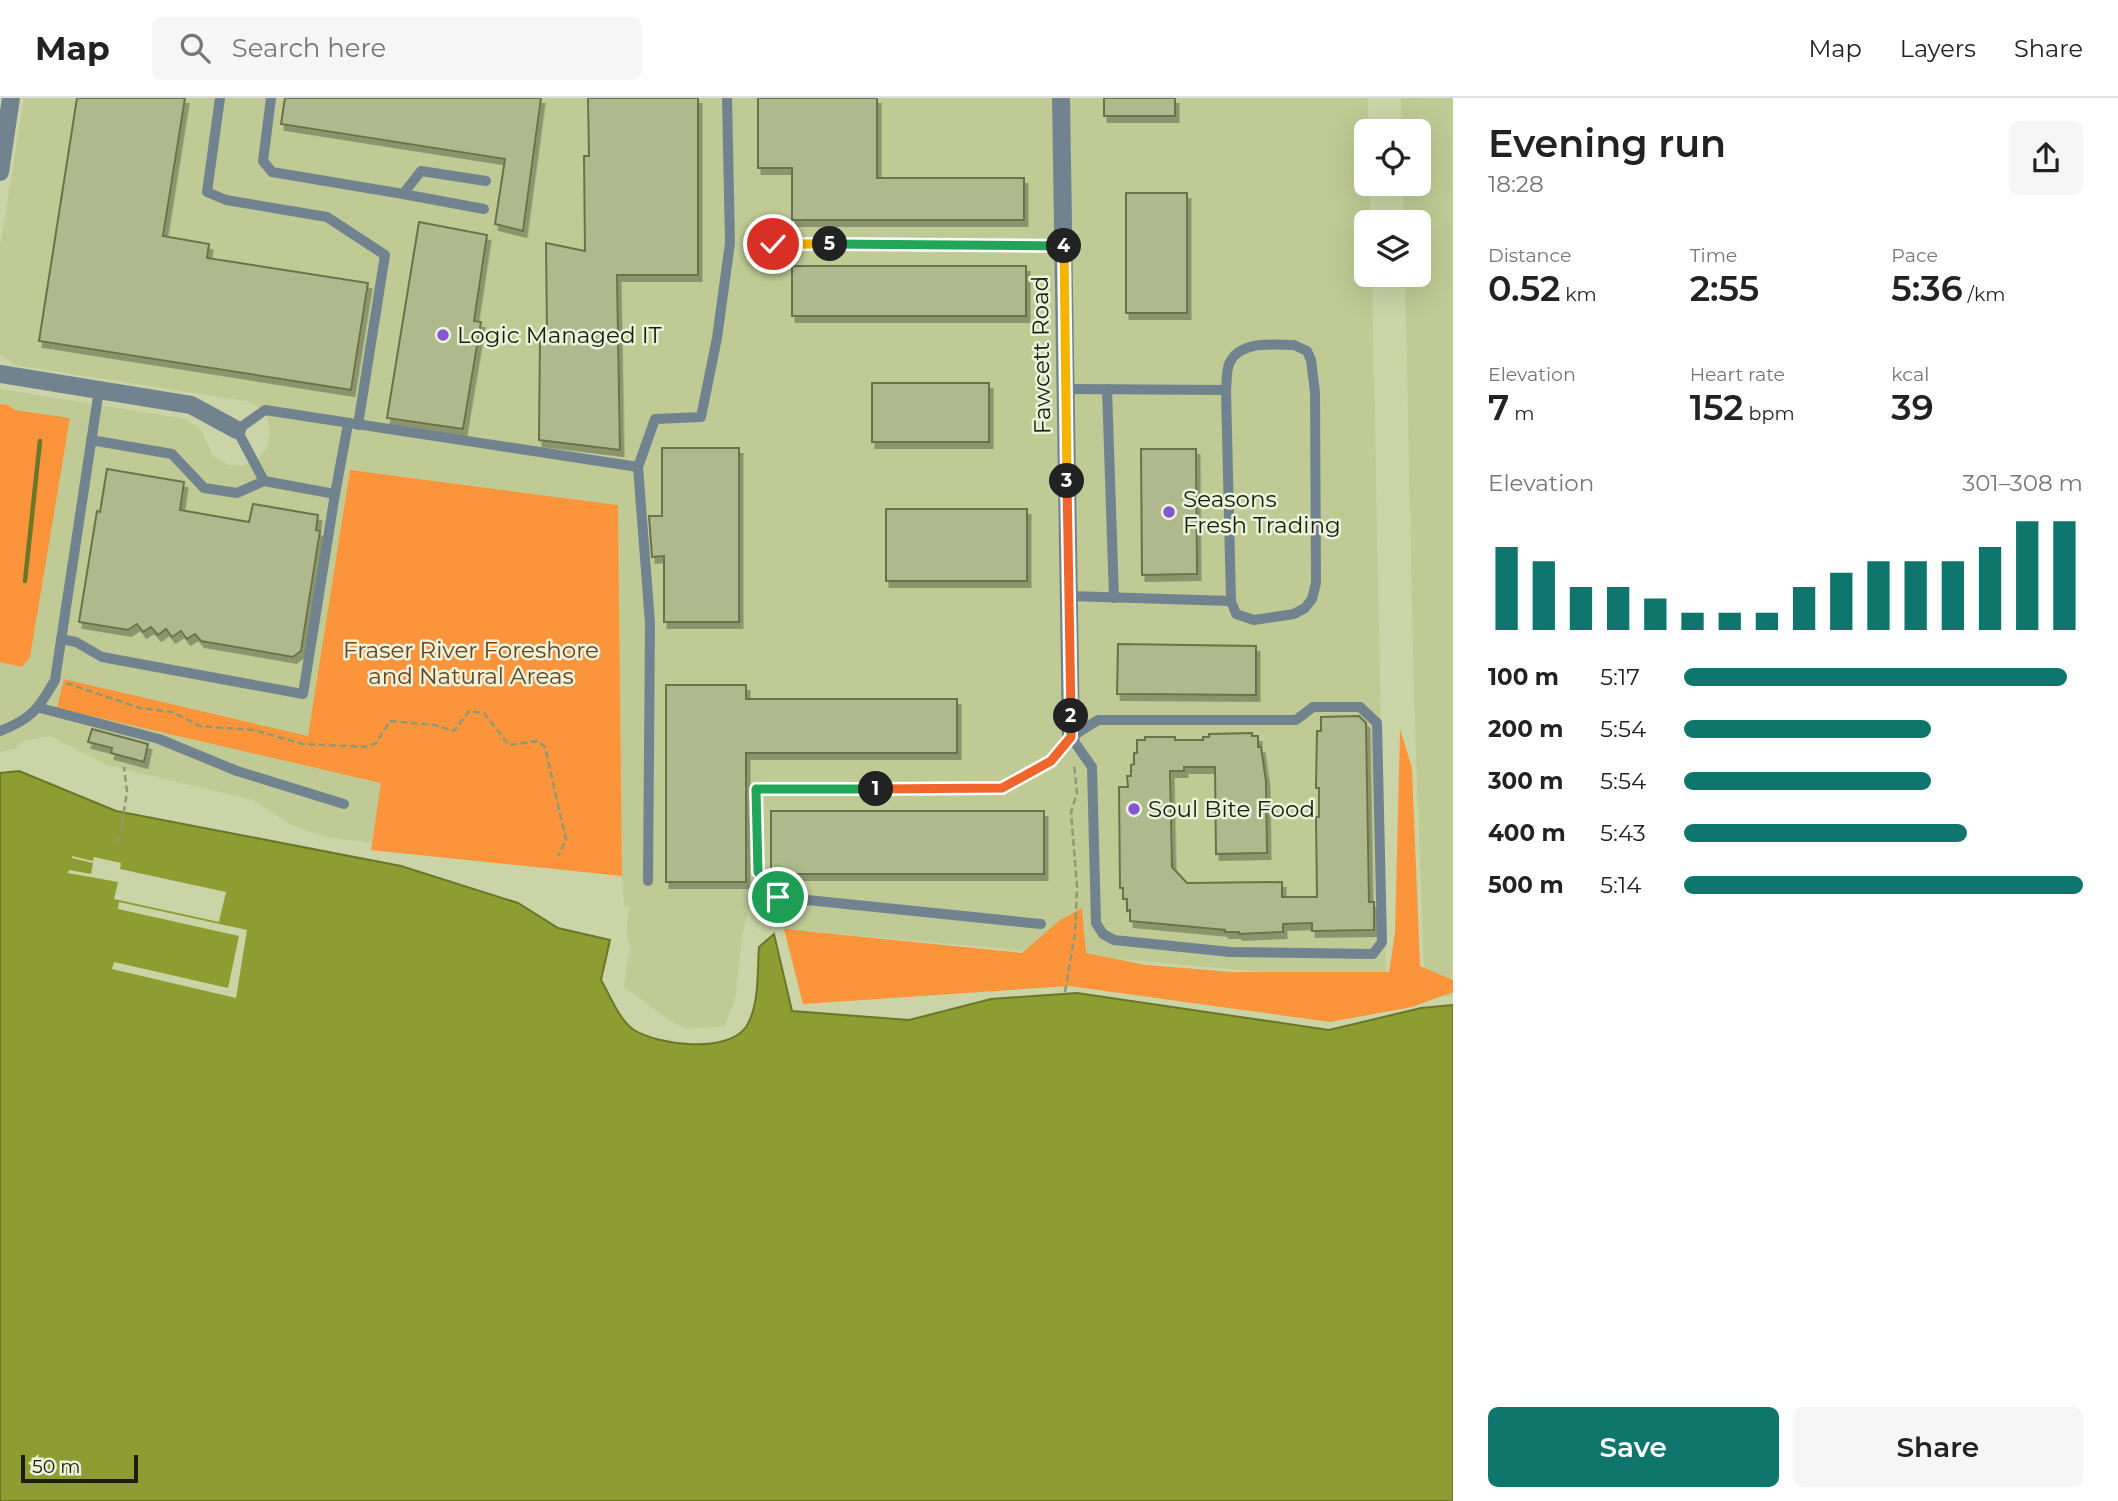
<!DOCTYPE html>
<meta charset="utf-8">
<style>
body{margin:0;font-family:Montserrat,sans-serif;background:#f6f6f6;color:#222;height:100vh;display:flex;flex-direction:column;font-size:26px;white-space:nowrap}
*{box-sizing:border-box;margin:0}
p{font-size:23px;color:#767676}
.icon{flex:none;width:38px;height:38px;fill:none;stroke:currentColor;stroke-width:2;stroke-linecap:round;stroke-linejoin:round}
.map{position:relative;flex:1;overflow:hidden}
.sheet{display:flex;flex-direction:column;background:#fff;width:665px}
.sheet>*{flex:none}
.fabs{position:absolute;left:1354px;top:21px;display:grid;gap:14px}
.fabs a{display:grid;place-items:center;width:77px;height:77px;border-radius:10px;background:#fff;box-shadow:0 7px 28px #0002;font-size:35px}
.scale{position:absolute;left:21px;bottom:18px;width:117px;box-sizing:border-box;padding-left:7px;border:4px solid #1a1d0c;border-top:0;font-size:19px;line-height:24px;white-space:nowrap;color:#1a1d0c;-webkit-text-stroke:5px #edf2db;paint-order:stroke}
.pin{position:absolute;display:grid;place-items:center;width:60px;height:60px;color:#fff;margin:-30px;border:4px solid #fff;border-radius:50%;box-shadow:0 2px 7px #0007}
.km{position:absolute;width:35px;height:35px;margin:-18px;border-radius:50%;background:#222;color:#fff;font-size:19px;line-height:35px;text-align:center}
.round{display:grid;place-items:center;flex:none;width:74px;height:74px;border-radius:10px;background:#f6f6f6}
.overview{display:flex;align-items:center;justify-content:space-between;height:119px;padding:0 35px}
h1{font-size:38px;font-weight:600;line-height:52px}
.metrics{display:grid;grid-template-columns:repeat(3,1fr);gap:10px;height:119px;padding:7px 35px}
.metrics div{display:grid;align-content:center}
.metrics b{font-size:35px;font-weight:600}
.metrics small{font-size:19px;font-weight:400}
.metrics p{font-size:19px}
.chart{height:196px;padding:14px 35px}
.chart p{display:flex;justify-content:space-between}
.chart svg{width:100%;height:126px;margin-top:7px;stroke:#0f766e;stroke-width:6}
.action{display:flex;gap:14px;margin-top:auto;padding:14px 35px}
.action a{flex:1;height:80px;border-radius:10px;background:#0f766e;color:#fff;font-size:28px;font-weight:600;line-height:80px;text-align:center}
.action a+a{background:#f6f6f6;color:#222}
ul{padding:0 35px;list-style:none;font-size:23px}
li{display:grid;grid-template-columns:112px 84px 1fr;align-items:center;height:52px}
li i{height:18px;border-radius:9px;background:#0f766e}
header{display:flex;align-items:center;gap:42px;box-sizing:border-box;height:98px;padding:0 35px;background:#fff;border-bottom:2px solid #e0e0e0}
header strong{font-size:33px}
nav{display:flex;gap:38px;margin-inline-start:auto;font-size:24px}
.search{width:490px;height:63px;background:#f6f6f6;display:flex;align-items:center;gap:18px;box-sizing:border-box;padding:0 24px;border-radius:10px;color:#767676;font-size:26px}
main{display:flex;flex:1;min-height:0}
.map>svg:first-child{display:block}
.built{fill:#bfca95}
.green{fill:#fc943b}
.water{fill:#8d9d32;stroke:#6a7727;stroke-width:2}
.pier{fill:#cbd4a7}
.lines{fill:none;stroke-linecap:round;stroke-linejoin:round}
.stream{stroke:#6a7727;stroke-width:4.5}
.building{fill:#b0b98d;stroke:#6a7248;stroke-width:2;filter:url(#shadow)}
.path{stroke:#919874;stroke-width:2.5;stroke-dasharray:7 3.5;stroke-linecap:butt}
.lane{stroke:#71838f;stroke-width:10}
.street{stroke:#71838f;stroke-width:18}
.split-1-casing{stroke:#fff;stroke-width:14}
.split-2-casing{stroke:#fff;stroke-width:14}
.split-3-casing{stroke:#fff;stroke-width:14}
.split-4-casing{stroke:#fff;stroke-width:14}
.split-5-casing{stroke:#fff;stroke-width:14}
.split-6-casing{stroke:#fff;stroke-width:14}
.split-1{stroke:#22a559;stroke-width:9}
.split-2{stroke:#f0652b;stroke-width:9}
.split-3{stroke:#f0652b;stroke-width:9}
.split-4{stroke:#f5b400;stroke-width:9}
.split-5{stroke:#22a559;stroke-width:9}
.split-6{stroke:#f5b400;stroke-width:9}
.poi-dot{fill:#8457d1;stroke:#edf2db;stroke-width:2.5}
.labels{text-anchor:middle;stroke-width:5;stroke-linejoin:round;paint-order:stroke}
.poi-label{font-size:23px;fill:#1a1d0c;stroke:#edf2db;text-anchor:start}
.street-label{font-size:23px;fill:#1a1d0c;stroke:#edf2db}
.park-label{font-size:23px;fill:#6c411e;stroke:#edf2db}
</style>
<header>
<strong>Map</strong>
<div class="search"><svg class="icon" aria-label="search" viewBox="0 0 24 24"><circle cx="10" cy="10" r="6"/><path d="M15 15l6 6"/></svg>Search here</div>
<nav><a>Map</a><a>Layers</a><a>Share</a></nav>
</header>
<main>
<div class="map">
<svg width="1453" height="1403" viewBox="0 0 1453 1403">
<defs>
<filter id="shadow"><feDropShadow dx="3.5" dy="6" stdDeviation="0" flood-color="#0004"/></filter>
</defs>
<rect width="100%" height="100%" fill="#cbd4a7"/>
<!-- built -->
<g class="built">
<polygon points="24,0 1368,0 1367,86 1370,86 1370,124 1367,124 1367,177 1372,177 1386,885 784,831 785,811 750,807 742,837 736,897 725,928 687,931 671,923 624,889 630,848 626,836 629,809 624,807 622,778 618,407 350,372 308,638 64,581 57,609 382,685 372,745 325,739 293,728 253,702 107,667 50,638 23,643 16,650 0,654 0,564 21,569 70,321 15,312 8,307 0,306 0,291 186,321 201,332 213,358 229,367 243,368 257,361 267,350 270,335 267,319 256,307 246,303 15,267 0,256 0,149"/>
<polygon points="1401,0 1453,0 1453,898 1425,899 1414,602 1405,177 1419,177 1419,124 1404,124 1403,86 1419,86 1419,33 1402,33"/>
</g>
<!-- green -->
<g class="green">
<polygon points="0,306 8,307 15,312 70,320 30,559 22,569 0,564"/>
<polygon points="350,372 618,407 622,778 371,752 381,685 57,610 64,581 308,638"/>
<polygon points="1400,631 1412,670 1420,868 1453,882 1453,894 1412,909 1330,924 1069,888 803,906 784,831 1022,855 1060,822 1082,810 1086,855 1146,867 1233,874 1389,874 1395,835"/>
</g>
<!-- water -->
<path class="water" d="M19 673 116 713 401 768 518 805 558 830 610 842 601 882C610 897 619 922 634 932 659 947 726 956 746 929 760 907 757 873 759 849L774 836 792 913 909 922 991 901 1077 895 1329 932 1421 910 1453 907V1403H0V675Z"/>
<!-- pier -->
<g class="pier">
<polygon points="72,758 93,763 94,759 121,765 120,771 226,794 219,824 114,801 118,784 68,775 69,772 91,776 93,765 72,760"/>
<polygon points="119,804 247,832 236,900 112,871 114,864 228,890 239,838 118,811"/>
</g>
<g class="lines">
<!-- stream -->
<polyline class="stream" points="25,483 40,343"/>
</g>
<!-- building -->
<g class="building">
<polygon points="77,0 185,0 163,138 209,146 207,160 368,185 351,292 39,243"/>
<polygon points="285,0 541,0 523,133 495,126 505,61 281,26"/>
<polygon points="588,0 698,0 698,177 617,177 620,352 539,342 540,235 547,234 546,145 585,153 584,58 589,58"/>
<polygon points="758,0 877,0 877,80 1024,80 1024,122 792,122 792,70 758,70"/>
<rect x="1104" y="0" width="71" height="18"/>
<rect x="1126" y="95" width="61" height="120"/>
<polygon points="419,124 487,137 474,223 481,224 463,331 387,320"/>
<rect x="792" y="168" width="234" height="50"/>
<rect x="872" y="285" width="117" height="59"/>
<polygon points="662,350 739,350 739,524 664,524 664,458 652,459 649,418 662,418"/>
<polygon points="1141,351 1196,351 1197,476 1142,477"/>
<polygon points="107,371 184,384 180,412 249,424 253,406 318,417 316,432 320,433 301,553 293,559 201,543 195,536 187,541 181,533 172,539 166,531 158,537 151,529 143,534 137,526 128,532 79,524 97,413 100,414"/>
<rect x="886" y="411" width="141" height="72"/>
<polygon points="1118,546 1256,548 1256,597 1117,596"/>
<polygon points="666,587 746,587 746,601 957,601 957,655 746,655 746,784 666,784"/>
<polygon points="1359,618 1366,625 1369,804 1374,804 1374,832 1312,833 1312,825 1283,826 1283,834 1239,836 1239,834 1225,834 1225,832 1130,823 1130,812 1127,813 1127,801 1123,801 1123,790 1120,790 1119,689 1128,689 1127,678 1131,678 1131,667 1134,666 1134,655 1137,655 1137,642 1145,642 1145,639 1175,639 1175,642 1203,642 1203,639 1209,639 1209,636 1252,635 1252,638 1258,638 1258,649 1261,649 1266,683 1267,755 1216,756 1215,669 1184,669 1184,673 1170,673 1172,769 1187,785 1282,784 1282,799 1317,799 1316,719 1319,719 1319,690 1316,690 1317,633 1321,633 1321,619"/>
<polygon points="92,631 148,646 144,664 111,655 112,650 88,644"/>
<rect x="771" y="713" width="273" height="63"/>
</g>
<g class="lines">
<!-- path -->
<g class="path">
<polyline points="66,585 140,610 172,614 200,628 254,632 303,646 366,649 376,645 390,623 434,627 454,633 469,613 484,615 509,647 538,643 545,649 566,742 558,758"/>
<polyline points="116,742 119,743 127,694 124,669"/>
<polyline points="1065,894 1075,835 1077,789 1071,714 1077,695 1074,666"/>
</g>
<!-- lane -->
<g class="lane">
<polyline points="220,0 207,94 226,102 327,119 385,157 358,327"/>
<polyline points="271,0 263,63 272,74 403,96 421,73 486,83"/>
<polyline points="403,96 484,111"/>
<polyline points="773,146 1064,147"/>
<path d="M1294 247 1307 253 1311 262 1315 294 1316 485 1312 501 1305 510 1294 516 1254 522 1236 516 1231 503 1226 292C1227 283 1226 271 1230 264 1241 242 1274 247 1294 247Z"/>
<polyline points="1066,291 1226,292"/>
<polyline points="1107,291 1114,500"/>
<polyline points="91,342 172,356 204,390 237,395 264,383 335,396 348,326"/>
<polyline points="638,369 655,321 701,319 717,240 730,145 727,0"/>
<polyline points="264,383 237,332 265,312 638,369 650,525 648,783"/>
<polyline points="1069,498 1231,503"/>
<polyline points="61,541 76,544 102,559 303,596 335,396"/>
<polyline points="40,610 159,641 237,673 344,706"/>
<path d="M0 633C32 621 39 610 55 582L99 292"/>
<polyline points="1041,826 778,799 758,774 756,691 1002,690 1051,663 1071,639 1098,622 1296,622 1313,609 1360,609 1377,625 1382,844 1373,856 1230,854 1114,842 1103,836 1096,825 1092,669 1071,639"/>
</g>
<!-- street -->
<g class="street">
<polyline points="1061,0 1071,639"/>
<polyline points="0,74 11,0"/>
<polyline points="0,276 191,307 237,332"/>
</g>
</g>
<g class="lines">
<defs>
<polyline id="split-1" points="778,799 758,774 756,691 876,691"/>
<polyline id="split-2" points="876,691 1002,690 1051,663 1071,639 1071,618"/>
<polyline id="split-3" points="1067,383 1071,618"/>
<polyline id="split-4" points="1064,148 1067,383"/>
<polyline id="split-5" points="830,146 1064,148"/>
<polyline id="split-6" points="773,146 830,146"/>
</defs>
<!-- split-1 casing -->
<use href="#split-1" class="split-1-casing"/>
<!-- split-2 casing -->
<use href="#split-2" class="split-2-casing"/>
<!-- split-3 casing -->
<use href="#split-3" class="split-3-casing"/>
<!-- split-4 casing -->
<use href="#split-4" class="split-4-casing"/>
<!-- split-5 casing -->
<use href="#split-5" class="split-5-casing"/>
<!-- split-6 casing -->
<use href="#split-6" class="split-6-casing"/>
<!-- split-1 -->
<use href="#split-1" class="split-1"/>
<!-- split-2 -->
<use href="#split-2" class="split-2"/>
<!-- split-3 -->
<use href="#split-3" class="split-3"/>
<!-- split-4 -->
<use href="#split-4" class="split-4"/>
<!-- split-5 -->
<use href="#split-5" class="split-5"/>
<!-- split-6 -->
<use href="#split-6" class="split-6"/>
</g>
<!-- markers -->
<g class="poi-dot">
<circle cx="443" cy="237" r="7"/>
<circle cx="1169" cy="414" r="7"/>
<circle cx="1134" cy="711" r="7"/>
</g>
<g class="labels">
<!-- poi labels -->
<g class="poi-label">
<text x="457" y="245">Logic Managed IT</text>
<text x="1183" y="409">Seasons<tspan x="1183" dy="26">Fresh Trading</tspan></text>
<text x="1148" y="719">Soul Bite Food</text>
</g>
<!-- street labels -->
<g class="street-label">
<text transform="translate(1041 257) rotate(-91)" y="8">Fawcett Road</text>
</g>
<!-- park labels -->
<g class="park-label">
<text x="471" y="560">Fraser River Foreshore<tspan x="471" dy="26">and Natural Areas</tspan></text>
</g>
</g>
</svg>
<div class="fabs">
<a><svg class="icon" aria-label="locate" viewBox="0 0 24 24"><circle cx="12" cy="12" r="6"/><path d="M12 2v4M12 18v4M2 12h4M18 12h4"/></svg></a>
<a><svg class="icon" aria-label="layers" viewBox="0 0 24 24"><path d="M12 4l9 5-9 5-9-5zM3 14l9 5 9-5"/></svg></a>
</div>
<div class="scale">50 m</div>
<div class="pin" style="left:778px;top:799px;background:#1e9e55"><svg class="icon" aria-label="arrive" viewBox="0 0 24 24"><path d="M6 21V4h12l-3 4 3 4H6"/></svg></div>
<div class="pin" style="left:773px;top:146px;background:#d93025"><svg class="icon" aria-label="check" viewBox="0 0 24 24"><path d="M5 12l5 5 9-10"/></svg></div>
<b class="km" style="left:876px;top:691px">1</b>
<b class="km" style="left:1071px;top:618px">2</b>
<b class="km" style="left:1067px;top:383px">3</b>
<b class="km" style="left:1064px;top:148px">4</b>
<b class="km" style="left:830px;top:146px">5</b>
</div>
<section class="sheet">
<div class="overview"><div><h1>Evening run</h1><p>18:28</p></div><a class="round"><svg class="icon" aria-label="share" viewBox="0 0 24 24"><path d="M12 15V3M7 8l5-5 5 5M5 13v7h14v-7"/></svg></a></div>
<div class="metrics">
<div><p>Distance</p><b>0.52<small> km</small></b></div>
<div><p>Time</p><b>2:55</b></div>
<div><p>Pace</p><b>5:36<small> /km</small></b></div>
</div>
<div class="metrics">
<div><p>Elevation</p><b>7<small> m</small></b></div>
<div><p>Heart rate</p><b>152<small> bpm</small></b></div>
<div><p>kcal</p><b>39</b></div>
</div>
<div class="chart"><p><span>Elevation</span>301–308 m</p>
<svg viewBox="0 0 160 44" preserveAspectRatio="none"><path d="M5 44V15M15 44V20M25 44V29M35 44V29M45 44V33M55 44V38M65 44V38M75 44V38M85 44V29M95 44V24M105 44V20M115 44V20M125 44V20M135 44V15M145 44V6M155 44V6"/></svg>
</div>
<ul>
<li><b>100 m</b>5:17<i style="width:96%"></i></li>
<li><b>200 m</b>5:54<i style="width:62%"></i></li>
<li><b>300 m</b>5:54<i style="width:62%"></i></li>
<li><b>400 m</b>5:43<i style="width:71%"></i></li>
<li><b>500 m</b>5:14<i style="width:100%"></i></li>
</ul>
<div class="action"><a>Save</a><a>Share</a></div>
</section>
</main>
